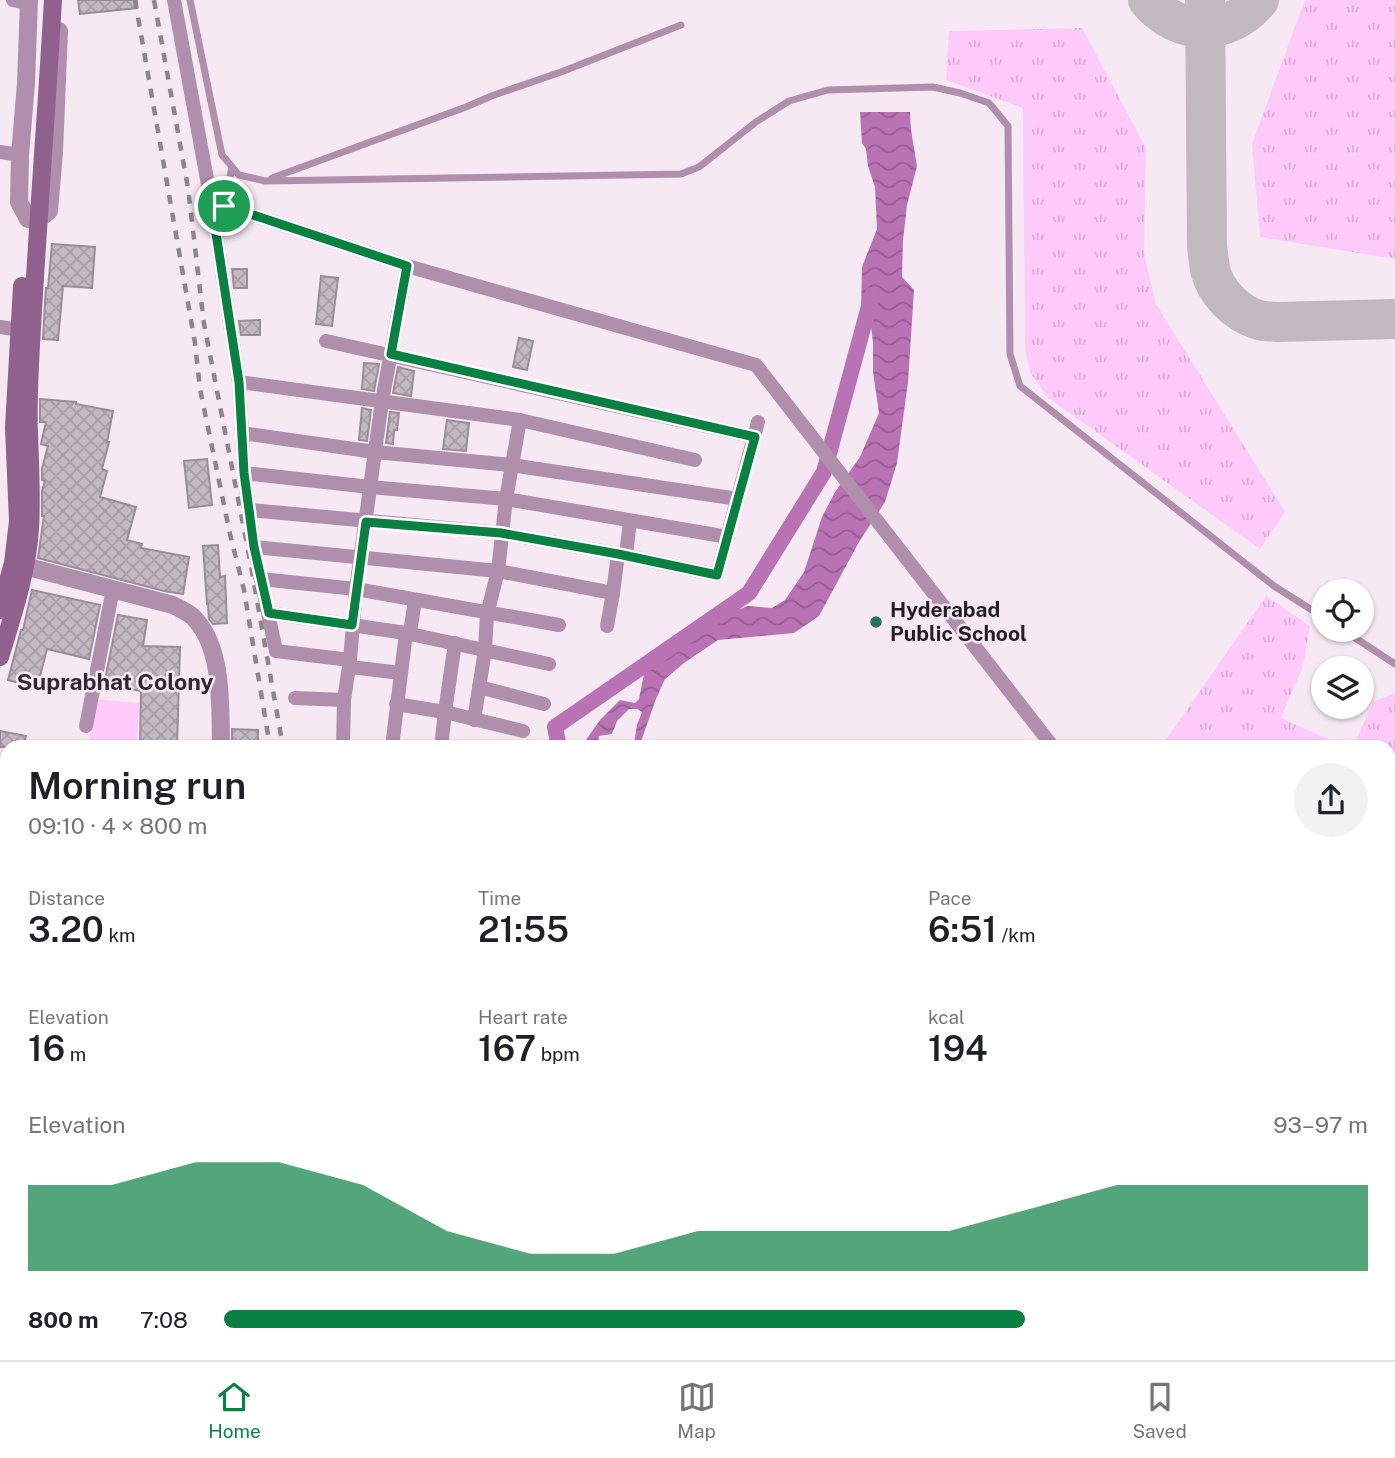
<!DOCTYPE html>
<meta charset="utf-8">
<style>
body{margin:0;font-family:"Public Sans",sans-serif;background:#f2f2f2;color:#202124;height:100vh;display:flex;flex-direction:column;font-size:26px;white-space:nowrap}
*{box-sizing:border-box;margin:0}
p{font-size:23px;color:#757577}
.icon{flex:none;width:38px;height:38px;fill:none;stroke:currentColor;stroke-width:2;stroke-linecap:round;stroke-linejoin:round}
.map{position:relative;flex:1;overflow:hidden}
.drawer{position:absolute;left:0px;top:740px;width:1396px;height:621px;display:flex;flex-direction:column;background:#fff;border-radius:21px 21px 0 0;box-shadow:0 2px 5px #0004}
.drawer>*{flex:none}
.tools{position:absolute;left:1311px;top:579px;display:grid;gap:14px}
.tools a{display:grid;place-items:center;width:63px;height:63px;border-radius:50%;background:#fff;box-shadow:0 2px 5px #0004;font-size:35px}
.pin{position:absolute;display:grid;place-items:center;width:60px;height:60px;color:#fff;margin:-30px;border:4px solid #fff;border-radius:50%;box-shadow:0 2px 7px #0007}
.round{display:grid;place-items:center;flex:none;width:74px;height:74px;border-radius:37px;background:#f2f2f2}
.headline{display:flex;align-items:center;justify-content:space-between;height:119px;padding:0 28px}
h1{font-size:38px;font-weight:600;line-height:52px}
.stats{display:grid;grid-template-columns:repeat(3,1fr);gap:10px;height:119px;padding:7px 28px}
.stats div{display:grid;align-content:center}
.stats b{font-size:35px;font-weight:600}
.stats small{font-size:19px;font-weight:400}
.stats p{font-size:19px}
.chart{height:196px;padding:14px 28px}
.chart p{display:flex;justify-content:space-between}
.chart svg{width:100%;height:126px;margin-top:7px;fill:#0b8043;opacity:.7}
ul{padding:0 28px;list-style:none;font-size:23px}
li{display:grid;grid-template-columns:112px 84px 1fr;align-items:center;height:52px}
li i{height:18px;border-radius:9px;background:#0b8043}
.tabs{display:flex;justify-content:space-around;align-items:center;height:98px;border-top:2px solid #e0e0e0;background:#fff;font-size:19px;color:#757577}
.tabs a{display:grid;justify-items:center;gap:4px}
.tabs .active{color:#0b8043}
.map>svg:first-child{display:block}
.grass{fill:url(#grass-tufts)}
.park{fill:#fdcaf9}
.water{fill:url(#water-waves)}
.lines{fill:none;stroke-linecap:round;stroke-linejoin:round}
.canal{stroke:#b972b4;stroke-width:16}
.taxiway{stroke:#c2b8c0;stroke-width:40}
.building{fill:url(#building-cross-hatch);stroke:#998e98;stroke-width:2}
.service{stroke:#af8fac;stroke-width:7}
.minor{stroke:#af8fac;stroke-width:14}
.tertiary{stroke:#af8fac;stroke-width:18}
.secondary{stroke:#8f618c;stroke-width:18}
.rail{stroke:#8f868d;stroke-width:4.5;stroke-dasharray:9 9;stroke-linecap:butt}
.route-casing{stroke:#fff;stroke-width:14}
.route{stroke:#0b8043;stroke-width:9}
.poi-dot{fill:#2a6f62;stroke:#f6e9f4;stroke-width:2.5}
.labels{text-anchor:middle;stroke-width:5;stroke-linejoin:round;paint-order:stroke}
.poi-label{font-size:21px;font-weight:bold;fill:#221d21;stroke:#f6e9f4;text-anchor:start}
.neighbourhood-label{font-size:23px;font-weight:bold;fill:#312830;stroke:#f6e9f4}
</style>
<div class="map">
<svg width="1395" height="1360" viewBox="0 0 1395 1360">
<defs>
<pattern id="grass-tufts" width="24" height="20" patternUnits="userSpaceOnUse" patternTransform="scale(1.75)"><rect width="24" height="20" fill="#fdcaf9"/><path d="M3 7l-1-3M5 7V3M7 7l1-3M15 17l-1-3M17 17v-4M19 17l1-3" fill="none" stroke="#d9add5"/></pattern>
<pattern id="water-waves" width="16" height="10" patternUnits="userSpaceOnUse" patternTransform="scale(1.75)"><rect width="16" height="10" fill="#b972b4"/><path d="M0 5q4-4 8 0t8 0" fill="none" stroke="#965d92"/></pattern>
<pattern id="building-cross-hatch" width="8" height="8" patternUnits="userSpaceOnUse" patternTransform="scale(1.75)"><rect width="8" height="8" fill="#c4b8c3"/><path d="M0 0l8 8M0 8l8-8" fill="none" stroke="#a89ea7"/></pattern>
</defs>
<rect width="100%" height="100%" fill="#f6e9f4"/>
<!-- grass -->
<g class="grass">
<polygon points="1305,0 1395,0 1395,259 1260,237 1252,144"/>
<polygon points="1082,28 1146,148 1144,253 1156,304 1285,512 1260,549 1047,397 1030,372 1025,350 1023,108 946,80 949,31"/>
<polygon points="1266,596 1310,626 1303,666 1281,718 1346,747 1161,747"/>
<polygon points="1395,693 1395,897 1390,895 1390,747 1353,747 1373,702"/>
</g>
<!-- park -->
<g class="park">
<polygon points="94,699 139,703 137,747 89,747"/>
<polygon points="1395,1022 1395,1256 1390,1257 1390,1024"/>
<polygon points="1390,1282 1395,1289 1395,1330 1390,1328"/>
</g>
<!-- water -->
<g class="water">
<polygon points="860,112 910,112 911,130 917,166 907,205 903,240 902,277 914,290 908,382 897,463 885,502 859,542 819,616 794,633 718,640 684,663 665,679 656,699 639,747 629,747 634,744 637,725 642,712 637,709 629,709 617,721 612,734 599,736 598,747 581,747 600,720 620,700 635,703 639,699 645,669 698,636 731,612 748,606 772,608 785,600 804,572 822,517 835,492 860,457 879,413 873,372 873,342 870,319 861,310 862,267 877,229 875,187 868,166 866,149 862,143"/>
<polygon points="672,1355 747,1355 753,1360 678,1360"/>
</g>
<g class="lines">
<!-- canal -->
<polyline class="canal" points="559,747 555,727 749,593 824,472 872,295"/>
<!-- taxiway -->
<g class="taxiway">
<path d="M1148 0C1179 37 1228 37 1259 0"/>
<path d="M1205 0 1207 246C1208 254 1209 262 1210 269 1215 292 1237 314 1259 320 1265 322 1271 321 1276 322L1395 319"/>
</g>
</g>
<!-- building -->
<g class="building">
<polygon points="78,0 137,0 137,8 80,14"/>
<polygon points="52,244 95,247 92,288 63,286 58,340 43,339 45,303 46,288 48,288"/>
<polygon points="232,269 247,269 247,288 234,288"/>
<polygon points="321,276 338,278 332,326 316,324"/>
<polygon points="260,320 260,335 241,335 239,321"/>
<polygon points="519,338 533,341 527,370 513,367"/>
<polygon points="364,363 379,364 374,391 362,389"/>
<polygon points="398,367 414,371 411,396 393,393"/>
<polygon points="40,399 76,402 76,404 113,411 107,442 109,442 102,469 107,471 100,497 136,507 127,540 142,544 141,548 189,557 183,594 164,591 38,558 44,516 42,516 42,491 45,481 42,480 42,469 48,446 41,444 46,422 40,422"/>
<polygon points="362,408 371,410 367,441 359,440"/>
<polygon points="390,412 399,413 397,430 394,430 393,444 386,443"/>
<polygon points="447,420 469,423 466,451 443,449"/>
<polygon points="207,459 212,505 189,508 184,461"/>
<polygon points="218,545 220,577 225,576 227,623 213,624 209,619 208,604 207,604 203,546"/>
<polygon points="32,590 100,605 89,659 47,649 37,688 8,680 21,630 23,630"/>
<polygon points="118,615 147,620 143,646 180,647 177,747 140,747 141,691 104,685"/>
<polygon points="232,729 258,730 258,747 232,747"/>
<polygon points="0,731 26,736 23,747 0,747"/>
</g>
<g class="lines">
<!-- service -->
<g class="service">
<polyline points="190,0 222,155 239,175 265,181 681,174 699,167 756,122 789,101 828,90 933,87 960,93 989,103 1008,126 1010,354 1020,386 1274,586 1323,617"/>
<polyline points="272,178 466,107 494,95 561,72 681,25"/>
<polyline points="224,206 232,167"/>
<polyline points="1343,630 1395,664"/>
<polyline points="1021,1354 1033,1360"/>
<polyline points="1337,1354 1349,1360"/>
</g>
<!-- minor -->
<g class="minor">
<polyline points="13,0 29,3"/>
<polyline points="174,0 211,201 407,266 756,365 1053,747"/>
<polyline points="0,152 20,155"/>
<polyline points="211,201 239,382 244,473 254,547 276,651 350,660 351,667 400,673"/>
<polyline points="0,327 19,330"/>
<polyline points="326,341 755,437"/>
<polyline points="239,382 520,420 695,460"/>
<polyline points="242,433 375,452 511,465 738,499"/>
<polyline points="244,473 370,487 506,499 728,537"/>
<polyline points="250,510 501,533 618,554 717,575 758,422"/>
<polyline points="254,547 498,571 613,593 618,554"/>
<polyline points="626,555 630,521"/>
<polyline points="261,579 356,589 559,625"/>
<polyline points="269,613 406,633 549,664"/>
<polyline points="607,626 613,593"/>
<polyline points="410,633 415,600"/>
<polyline points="479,687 544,704"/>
<polyline points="295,698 344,700"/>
<polyline points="396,704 445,712 455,643"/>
<polyline points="474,720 485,650 487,614 498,571 506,499 520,420"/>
<polyline points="86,726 113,589"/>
<polyline points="343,747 344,700 350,660 356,589 382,401 407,266"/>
<polyline points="392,747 406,633"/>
<polyline points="441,747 445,712 523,731"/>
<polyline points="0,803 7,803"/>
<polyline points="1390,913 1395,916"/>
<polyline points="0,1003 7,983"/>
<polyline points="0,1058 7,1061"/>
<polyline points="0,1134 7,1137"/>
<polyline points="0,1173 7,1156"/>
<polyline points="0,1192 7,1195"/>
<polyline points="255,1354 256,1360"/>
<polyline points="122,1360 125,1354"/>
</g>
<!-- tertiary -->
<g class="tertiary">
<polyline points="28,219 19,202 20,155 26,83 29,0"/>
<polyline points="39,219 49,211 54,152 59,31"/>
<path d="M13 563 173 605C179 608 187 612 192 616 224 646 220 707 221 747"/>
<polyline points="0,891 7,892"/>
<polyline points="433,1354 434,1360"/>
<polyline points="453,1354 454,1360"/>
</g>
<!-- secondary -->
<g class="secondary">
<polyline points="0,610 13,563 18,521 14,428 22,286"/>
<path d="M0 657C13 615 27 573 30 529 32 497 30 465 29 433 28 411 29 387 30 365 36 243 46 122 53 0"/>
</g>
<!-- rail -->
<g class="rail">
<polyline points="135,0 195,343 200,389 230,534 244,590 270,747"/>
<polyline points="154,0 188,188 204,324 249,555 283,747"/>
<polyline points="388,1354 390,1360"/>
</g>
</g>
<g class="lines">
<defs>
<polygon id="route" points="211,201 407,266 391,354 755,437 717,575 618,554 501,533 366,522 352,625 269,613 254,547 244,473 239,382"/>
</defs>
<!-- route casing -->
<use href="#route" class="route-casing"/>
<!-- route -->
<use href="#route" class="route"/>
</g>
<!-- markers -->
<circle class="poi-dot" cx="876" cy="622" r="7"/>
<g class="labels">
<!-- poi labels -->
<g class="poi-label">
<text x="890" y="617">Hyderabad<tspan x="890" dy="24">Public School</tspan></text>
</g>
<!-- neighbourhood labels -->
<g class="neighbourhood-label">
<text x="115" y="690">Suprabhat Colony</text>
</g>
</g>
</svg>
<div class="tools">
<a><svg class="icon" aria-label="locate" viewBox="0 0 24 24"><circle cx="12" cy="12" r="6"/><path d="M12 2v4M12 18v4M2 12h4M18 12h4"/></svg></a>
<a><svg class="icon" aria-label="layers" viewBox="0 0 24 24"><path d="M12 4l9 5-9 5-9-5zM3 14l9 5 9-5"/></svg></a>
</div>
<div class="pin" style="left:224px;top:206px;background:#1e9e55"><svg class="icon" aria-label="arrive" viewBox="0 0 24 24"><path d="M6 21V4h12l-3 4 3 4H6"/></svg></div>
<section class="drawer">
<div class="headline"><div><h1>Morning run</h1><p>09:10 · 4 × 800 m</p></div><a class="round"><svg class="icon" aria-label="share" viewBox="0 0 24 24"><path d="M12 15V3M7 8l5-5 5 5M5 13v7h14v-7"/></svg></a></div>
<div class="stats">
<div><p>Distance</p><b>3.20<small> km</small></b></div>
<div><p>Time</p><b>21:55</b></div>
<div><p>Pace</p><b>6:51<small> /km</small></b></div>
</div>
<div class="stats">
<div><p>Elevation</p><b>16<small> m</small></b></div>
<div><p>Heart rate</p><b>167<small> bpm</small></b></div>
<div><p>kcal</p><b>194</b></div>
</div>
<div class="chart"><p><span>Elevation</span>93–97 m</p>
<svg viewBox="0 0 160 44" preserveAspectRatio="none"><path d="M0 44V14L10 14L20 6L30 6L40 14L50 30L60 38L70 38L80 30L90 30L100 30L110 30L120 22L130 14L140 14L150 14L160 14V44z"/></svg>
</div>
<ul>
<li><b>800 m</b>7:08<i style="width:70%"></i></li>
</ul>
</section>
</div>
<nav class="tabs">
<a class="active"><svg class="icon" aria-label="home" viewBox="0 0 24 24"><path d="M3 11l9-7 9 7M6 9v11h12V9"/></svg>Home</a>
<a><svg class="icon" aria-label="map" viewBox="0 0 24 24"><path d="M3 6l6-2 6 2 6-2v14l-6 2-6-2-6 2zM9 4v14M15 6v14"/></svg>Map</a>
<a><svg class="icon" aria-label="saved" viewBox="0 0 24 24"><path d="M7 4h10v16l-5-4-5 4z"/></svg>Saved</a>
</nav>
